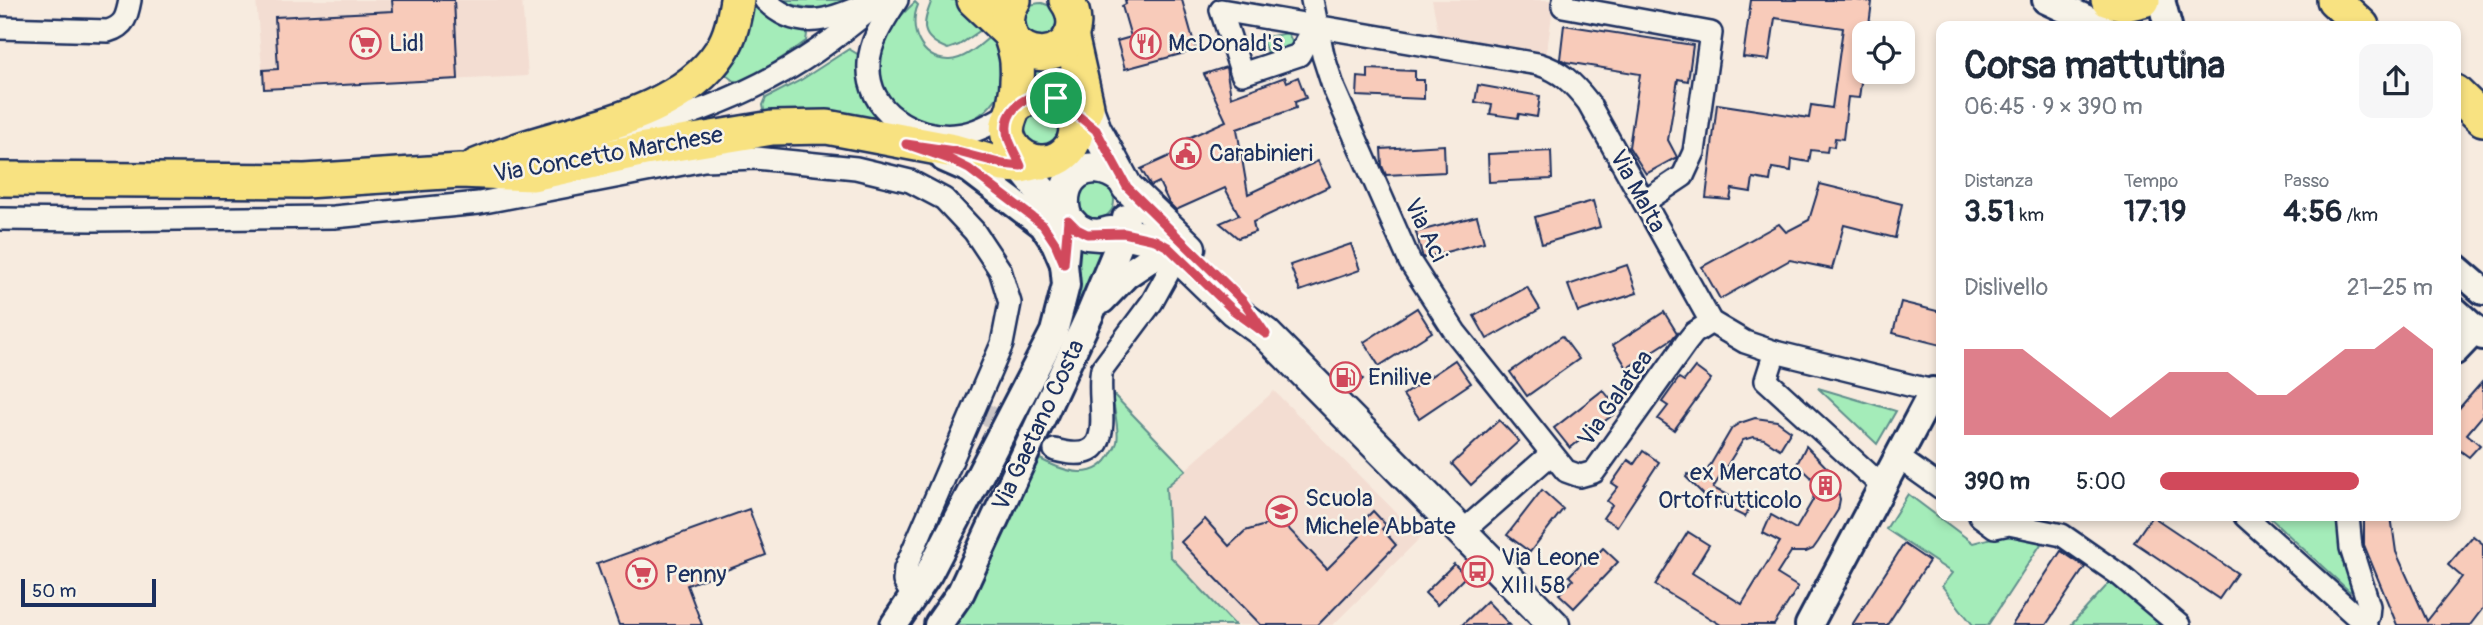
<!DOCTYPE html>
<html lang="it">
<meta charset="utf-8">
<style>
body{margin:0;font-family:Pangolin,sans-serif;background:#f6f6f7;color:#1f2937;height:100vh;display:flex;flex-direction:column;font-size:26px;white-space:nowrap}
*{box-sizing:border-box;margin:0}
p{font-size:23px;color:#747a83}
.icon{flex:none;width:38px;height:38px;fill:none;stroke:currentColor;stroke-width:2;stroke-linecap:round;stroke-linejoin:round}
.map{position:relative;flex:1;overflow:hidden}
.details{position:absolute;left:1936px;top:21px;width:525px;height:500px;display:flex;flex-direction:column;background:#fff;border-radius:14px;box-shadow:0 4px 10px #0003}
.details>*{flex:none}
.tools{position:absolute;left:1852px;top:21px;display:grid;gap:14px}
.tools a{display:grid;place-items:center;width:63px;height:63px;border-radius:14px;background:#fff;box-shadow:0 4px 10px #0003;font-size:35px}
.scale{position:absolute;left:21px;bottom:18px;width:135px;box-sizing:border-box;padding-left:7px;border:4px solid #1b2f5e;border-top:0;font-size:19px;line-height:24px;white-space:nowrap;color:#1b2f5e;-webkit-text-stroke:5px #f7f3e8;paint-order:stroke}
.pin{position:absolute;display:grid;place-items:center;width:60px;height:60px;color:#fff;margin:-30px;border:4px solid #fff;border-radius:50%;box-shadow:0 2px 7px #0007}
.round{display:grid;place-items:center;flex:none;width:74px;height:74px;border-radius:14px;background:#f6f6f7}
.overview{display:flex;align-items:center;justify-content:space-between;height:119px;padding:0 28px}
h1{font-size:38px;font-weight:800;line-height:52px}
.figures{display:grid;grid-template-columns:repeat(3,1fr);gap:10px;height:119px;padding:7px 28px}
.figures div{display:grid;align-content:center}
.figures b{font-size:30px;font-weight:800}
.figures small{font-size:19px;font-weight:400}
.figures p{font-size:19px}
.chart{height:196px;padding:14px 28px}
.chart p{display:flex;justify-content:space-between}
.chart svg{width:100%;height:126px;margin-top:7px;fill:#d1495b;opacity:.7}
ul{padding:0 28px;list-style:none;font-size:23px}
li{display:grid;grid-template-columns:112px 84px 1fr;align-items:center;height:52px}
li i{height:18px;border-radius:9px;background:#d1495b}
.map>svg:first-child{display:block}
.built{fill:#f3ddd2}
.green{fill:#a4ecb9;stroke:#608e8c;stroke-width:2}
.building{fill:#f8cbba;stroke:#1b2f5e;stroke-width:2}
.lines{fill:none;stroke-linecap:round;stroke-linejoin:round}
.minor-tunnel{stroke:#cbc5c5;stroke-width:21;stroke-dasharray:21 10;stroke-linecap:butt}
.minor-casing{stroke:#1b2f5e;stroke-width:26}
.tertiary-casing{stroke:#1b2f5e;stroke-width:32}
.secondary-casing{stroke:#1b2f5e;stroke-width:35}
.primary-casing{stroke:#1b2f5e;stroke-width:38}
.minor{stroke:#f7f3e8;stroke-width:21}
.tertiary{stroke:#f7f3e8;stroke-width:26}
.secondary{stroke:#f7f3e8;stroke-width:30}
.primary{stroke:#f8e281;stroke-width:33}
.route-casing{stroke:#fff;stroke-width:14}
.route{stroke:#d1495b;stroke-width:9}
.labels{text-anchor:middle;stroke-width:5;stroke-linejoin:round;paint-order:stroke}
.poi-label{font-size:24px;fill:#1b2f5e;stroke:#f7f3e8;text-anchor:start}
.street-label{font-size:24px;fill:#1b2f5e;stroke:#f7f3e8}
</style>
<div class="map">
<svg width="2483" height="625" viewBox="0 0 2483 625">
<rect width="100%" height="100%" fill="#f7ebdf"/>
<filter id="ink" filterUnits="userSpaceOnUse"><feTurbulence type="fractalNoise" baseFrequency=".0143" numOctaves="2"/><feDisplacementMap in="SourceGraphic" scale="14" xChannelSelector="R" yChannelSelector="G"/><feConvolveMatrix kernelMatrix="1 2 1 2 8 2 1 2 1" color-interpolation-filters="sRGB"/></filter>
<g filter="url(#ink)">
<!-- built -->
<g class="built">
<polygon points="256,0 522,0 528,76 264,89"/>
<polygon points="1432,0 1554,0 1546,58 1439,35"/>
<polygon points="1274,391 1421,537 1333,625 1235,625 1170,556 1166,487"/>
</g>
<!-- green -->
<g class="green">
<path d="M781 0H850C825 11 806 11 781 0Z"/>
<path d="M932 0H964L984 28 959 45 948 49C919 38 922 25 932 0Z"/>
<path d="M915 2 918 5C908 28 920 59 948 60 964 61 981 44 992 35L997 37 1005 84C1000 93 994 103 986 110 943 148 870 114 879 55 882 33 900 16 915 2Z"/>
<path d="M1042 3C1063 9 1061 23 1051 38L1026 35C1022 18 1018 4 1042 3Z"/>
<path d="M749 6H756C765 14 773 24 785 28 793 31 800 29 807 34L806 41C794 50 752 79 739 81 733 82 728 77 725 73V65Z"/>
<polygon points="1288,33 1296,50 1269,57 1261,38"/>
<polygon points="849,49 859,55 884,120 879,126 765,114 763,105 766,98 801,80"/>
<path d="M1058 61C1061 70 1069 82 1064 91L1029 79 1032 64Z"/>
<polygon points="1045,108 1064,128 1050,151 1024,143 1022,122"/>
<circle cx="1096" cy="201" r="18"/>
<path d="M1074 245 1109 246 1070 323C1081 290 1079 278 1074 245Z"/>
<polygon points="1818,388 1896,411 1877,444"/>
<path d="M1112 393 1186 470 1166 487 1170 556 1235 625H953L1020 491 1040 459C1065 472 1096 483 1112 452 1114 449 1116 446 1117 442 1120 430 1113 406 1112 393Z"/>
<polygon points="1908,494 1973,543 2014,532 2043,541 1988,625 1973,625 1942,586 1952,573 1886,529"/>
<polygon points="2268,516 2341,516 2355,583 2350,592"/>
<polygon points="2110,582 2153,611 2167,625 2071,625"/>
</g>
<!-- building -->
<g class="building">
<polygon points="392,0 454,0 458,79 264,89 263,70 278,69 275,17 393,11"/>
<polygon points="1125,0 1182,0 1196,50 1125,69 1117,41 1131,37 1122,6 1126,4"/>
<polygon points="1751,0 1856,0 1872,2 1868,33 1864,33 1864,61 1859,98 1848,97 1843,139 1835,138 1834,147 1828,146 1827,152 1811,150 1809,162 1792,159 1791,171 1772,168 1770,181 1753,178 1751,192 1732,189 1730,200 1706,198 1717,104 1809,118 1811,105 1832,108 1843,28 1775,18 1769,60 1743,57"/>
<polygon points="1564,25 1693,45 1688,81 1678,79 1668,140 1677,157 1646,174 1629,147 1640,74 1566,62 1560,59"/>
<polygon points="1226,67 1231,97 1285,77 1287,82 1298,77 1306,98 1295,102 1296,108 1237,129 1248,194 1318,161 1330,186 1253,222 1255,232 1238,238 1220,223 1239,215 1225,188 1176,210 1169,203 1159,182 1151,186 1141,169 1192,146 1188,138 1226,121 1204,74"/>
<polygon points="1368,69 1415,71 1415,80 1424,80 1424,99 1357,96 1358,77 1368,78"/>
<polygon points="1478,85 1540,96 1537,117 1519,114 1518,118 1490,114 1492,105 1475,102"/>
<polygon points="1444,145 1445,172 1386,175 1382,166 1381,149"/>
<polygon points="1551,151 1552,179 1489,182 1488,154"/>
<polygon points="1820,184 1902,204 1895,238 1844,225 1832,269 1790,260 1720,299 1702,267 1779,224 1786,232 1809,220"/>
<polygon points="1593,201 1600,227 1542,244 1535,217"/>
<polygon points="1477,216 1484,242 1423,258 1416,232"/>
<polygon points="1351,244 1360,270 1300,291 1290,265"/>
<polygon points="1627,265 1637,293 1578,312 1568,285"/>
<polygon points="1527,287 1540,309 1487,339 1474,316"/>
<polygon points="1901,302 1941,312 1941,345 1893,333"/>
<polygon points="1417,308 1432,332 1379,366 1364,342"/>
<polygon points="1664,312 1677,333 1672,339 1627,368 1613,345"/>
<polygon points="1562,336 1579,359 1527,396 1510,372"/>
<polygon points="1455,360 1471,383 1419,418 1403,395"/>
<polygon points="1350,365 1363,379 1349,392 1337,379"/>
<polygon points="1695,367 1711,379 1674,430 1658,419 1668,406 1662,402 1679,378 1684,381"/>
<polygon points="2483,381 2483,415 2467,434 2480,445 2469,457 2455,447 2455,413"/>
<polygon points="1603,390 1619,410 1570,448 1554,428"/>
<polygon points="1755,418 1777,421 1791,431 1780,449 1764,439 1753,437 1743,440 1713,488 1750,506 1745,517 1707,498 1705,502 1703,494 1686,477 1688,474 1701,481 1732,428 1740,423"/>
<polygon points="1499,420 1519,441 1471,485 1452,464"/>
<polygon points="1806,446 1832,473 1840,499 1838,510 1818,542 1813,549 1806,552 1791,552 1777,574 1798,587 1774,625 1721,625 1655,585 1688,532 1709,545 1692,573 1742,604 1780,542 1763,533 1771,515 1796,529 1813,500 1815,488 1811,477 1797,464"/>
<polygon points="1643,451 1659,462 1617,526 1603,518 1612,505 1607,501 1618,487 1612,483 1628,460 1634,464"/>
<polygon points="1542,490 1563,509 1530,552 1507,535"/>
<polygon points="749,509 766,555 687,585 702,625 619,625 597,564"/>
<polygon points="1373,511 1386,525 1382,529 1396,545 1318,625 1261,625 1181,542 1205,519 1229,546 1245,531 1272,523 1289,529 1327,569 1360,536 1354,530"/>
<polygon points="2152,516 2237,573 2219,599 2134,542"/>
<polygon points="2364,516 2391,516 2396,552 2427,621 2462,577 2448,565 2473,536 2483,544 2483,608 2470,625 2397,625 2364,545"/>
<polygon points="1904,544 1929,561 1887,625 1852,625"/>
<polygon points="1603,548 1618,562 1574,608 1559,594 1573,580 1569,576 1589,555 1593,559"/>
<polygon points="2061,551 2085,567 2046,625 2012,625"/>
<polygon points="1454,564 1466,576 1437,605 1425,593"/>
<polygon points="1487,601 1510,625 1462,625"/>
</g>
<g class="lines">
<!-- minor-tunnel -->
<polyline class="minor-tunnel" points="974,408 1055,450"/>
<defs>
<g id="minor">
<path d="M765 0C797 32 829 21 866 4"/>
<path d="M897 0C885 19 870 40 869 63 866 111 913 139 956 135 976 133 993 123 1010 113"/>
<polyline points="1312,0 1323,55 1334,89 1410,262 1455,332 1566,471 1580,476 1594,472 1686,343 1694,333 1711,322"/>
<polyline points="1564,0 1563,6 1711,33 1694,152 1683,176 1644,202"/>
<path d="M1315 26 1299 55 1242 74 1221 10 1538 64C1561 71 1573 83 1588 102L1711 322 1745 342 1775 352 1933 391"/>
<path d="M0 28 108 31C125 26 127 16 130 0"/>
<path d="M616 137C670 122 728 103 777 75 815 55 849 27 882 0"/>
<polyline points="0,219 94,220 334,217 479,203 704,160 756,158 856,168 910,181 944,199 974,231 1000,270 1010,303 1002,344 905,569 904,581 913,597"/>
<polyline points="1775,352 1766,380 1883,487"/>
<path d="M1055 450C1124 469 1094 402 1102 369L1152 302 1178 255"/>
<polyline points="1899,458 1941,488"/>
<polyline points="1980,516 1995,527 2009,524 2062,535 2121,576 2179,625"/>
<polyline points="2245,516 2366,625"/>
<polyline points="2348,516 2351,548 2369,606 2368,616 2362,622"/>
<polyline points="1462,532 1551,454"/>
</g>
<g id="tertiary">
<polyline points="2046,0 2102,26"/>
<polyline points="2161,0 2168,26"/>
<polyline points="944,158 969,169 1043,225 1055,243 1064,264"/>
<polyline points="2455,267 2483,291"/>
<polyline points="1102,300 1126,275 1168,247"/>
<polyline points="2455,311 2483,336"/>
<polyline points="2455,351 2476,329"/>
<polyline points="894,625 929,573 1054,332 1066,285 1064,264 1068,221"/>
<polyline points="938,625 961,592 1091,312 1124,233 1126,218"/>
<polyline points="1809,625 1933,391 1941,393"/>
</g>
<g id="secondary">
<polyline points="1087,106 1096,130 1127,187 1190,248"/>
<polyline points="1012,146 1021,166 1037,186 1077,229 1087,234 1099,235 1110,232 1124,233 1155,240 1168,247 1233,310 1266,334 1554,625"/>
<path d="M1066 216C1055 177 1089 154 1121 178"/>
</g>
<g id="primary">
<polyline points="974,0 1009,33"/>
<polyline points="2108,0 2126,4 2143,0"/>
<polyline points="2334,0 2362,26"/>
<polyline points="1071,35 1087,106 1077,131"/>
<path d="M1013 41C1048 74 1092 36 1066 0"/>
<polyline points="2455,92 2483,119"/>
<path d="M1014 108C1056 68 1100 131 1060 157 1052 162 1043 163 1034 161 1021 158 1011 148 1008 136 1005 123 1012 116 1014 105 1017 91 1018 76 1017 62 1015 39 999 22 1014 0"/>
<path d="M476 166C493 159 509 153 527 147 590 127 682 112 721 51 731 36 734 18 737 0"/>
<polyline points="0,179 305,181 460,171 533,174 645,149 772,128 827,127 954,151 1003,165 1021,166 1037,162"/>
</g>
</defs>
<!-- minor casing -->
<use href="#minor" class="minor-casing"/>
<!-- tertiary casing -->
<use href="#tertiary" class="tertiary-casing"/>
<!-- secondary casing -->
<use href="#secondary" class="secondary-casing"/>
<!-- primary casing -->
<use href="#primary" class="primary-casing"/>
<!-- minor -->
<use href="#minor" class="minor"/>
<!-- tertiary -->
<use href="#tertiary" class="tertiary"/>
<!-- secondary -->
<use href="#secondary" class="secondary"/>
<!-- primary -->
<use href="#primary" class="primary"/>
</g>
</g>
<g class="lines" filter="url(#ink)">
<defs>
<path id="route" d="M1045 94 1056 98 1096 130 1127 187 1243 301 1266 334 1233 310 1168 247 1155 240 1124 233 1087 234 1077 229 1068 220 1064 264 1055 243 1043 225 969 169 949 159 906 144 954 151 1003 164 1021 166C1017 157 1012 148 1009 140 1000 114 1021 96 1045 94Z"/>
</defs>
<!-- route casing -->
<use href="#route" class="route-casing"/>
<!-- route -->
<use href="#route" class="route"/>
</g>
<!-- icons -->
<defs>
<symbol id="supermarket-ring" viewBox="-11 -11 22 22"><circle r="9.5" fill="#f7f3e8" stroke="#d1495b" stroke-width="1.5"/><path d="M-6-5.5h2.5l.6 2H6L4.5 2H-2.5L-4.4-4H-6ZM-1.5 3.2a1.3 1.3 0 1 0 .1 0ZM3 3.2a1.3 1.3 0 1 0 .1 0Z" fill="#d1495b"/></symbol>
<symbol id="restaurant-ring" viewBox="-11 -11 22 22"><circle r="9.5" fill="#f7f3e8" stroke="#d1495b" stroke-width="1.5"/><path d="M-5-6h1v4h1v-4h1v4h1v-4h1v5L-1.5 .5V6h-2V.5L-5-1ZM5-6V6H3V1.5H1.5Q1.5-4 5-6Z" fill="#d1495b"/></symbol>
<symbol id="civic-ring" viewBox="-11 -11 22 22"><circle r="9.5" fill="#f7f3e8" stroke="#d1495b" stroke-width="1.5"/><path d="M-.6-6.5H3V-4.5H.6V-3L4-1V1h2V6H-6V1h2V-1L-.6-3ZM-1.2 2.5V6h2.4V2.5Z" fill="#d1495b"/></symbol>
<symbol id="fuel-ring" viewBox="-11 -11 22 22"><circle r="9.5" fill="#f7f3e8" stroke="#d1495b" stroke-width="1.5"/><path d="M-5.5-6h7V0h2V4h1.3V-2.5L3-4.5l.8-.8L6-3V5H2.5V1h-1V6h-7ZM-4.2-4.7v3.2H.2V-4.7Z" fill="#d1495b"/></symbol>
<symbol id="building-ring" viewBox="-11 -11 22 22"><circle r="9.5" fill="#f7f3e8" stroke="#d1495b" stroke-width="1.5"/><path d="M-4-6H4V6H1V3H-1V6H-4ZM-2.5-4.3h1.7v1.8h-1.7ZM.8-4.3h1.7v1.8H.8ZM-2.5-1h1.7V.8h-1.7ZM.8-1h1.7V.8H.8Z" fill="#d1495b"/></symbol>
<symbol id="school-ring" viewBox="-11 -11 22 22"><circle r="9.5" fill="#f7f3e8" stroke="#d1495b" stroke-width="1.5"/><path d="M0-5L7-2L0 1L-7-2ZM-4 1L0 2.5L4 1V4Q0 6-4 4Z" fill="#d1495b"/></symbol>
<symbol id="bus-ring" viewBox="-11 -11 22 22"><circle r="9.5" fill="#f7f3e8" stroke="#d1495b" stroke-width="1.5"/><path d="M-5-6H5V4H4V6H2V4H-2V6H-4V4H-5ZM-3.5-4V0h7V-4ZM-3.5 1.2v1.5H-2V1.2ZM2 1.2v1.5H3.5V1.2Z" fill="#d1495b"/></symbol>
</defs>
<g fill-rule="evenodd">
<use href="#supermarket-ring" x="348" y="26" width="35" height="35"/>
<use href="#restaurant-ring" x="1128" y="26" width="35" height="35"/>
<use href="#civic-ring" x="1168" y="136" width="35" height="35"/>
<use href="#fuel-ring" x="1328" y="360" width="35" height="35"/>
<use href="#building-ring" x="1808" y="468" width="35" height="35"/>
<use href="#school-ring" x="1264" y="494" width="35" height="35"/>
<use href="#bus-ring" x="1460" y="554" width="35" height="35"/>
<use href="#supermarket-ring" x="624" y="556" width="35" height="35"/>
</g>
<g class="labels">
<!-- poi labels -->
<g class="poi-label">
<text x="389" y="51">Lidl</text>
<text x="1168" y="51">McDonald's</text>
<text x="1209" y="161">Carabinieri</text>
<text x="1368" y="385">Enilive</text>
<text x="1802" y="480" text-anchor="end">ex Mercato<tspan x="1802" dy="28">Ortofrutticolo</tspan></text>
<text x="1305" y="506">Scuola<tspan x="1305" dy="28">Michele Abbate</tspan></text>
<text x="1501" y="565">Via Leone<tspan x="1501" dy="28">XIII 58</tspan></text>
<text x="665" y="582">Penny</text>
</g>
<!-- street labels -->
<g class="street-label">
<text transform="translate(608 154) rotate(-10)" y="8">Via Concetto Marchese</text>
<text transform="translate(1638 191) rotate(61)" y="8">Via Malta</text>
<text transform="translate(1426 230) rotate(64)" y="8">Via Aci</text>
<text transform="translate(1615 398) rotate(-55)" y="8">Via Galatea</text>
<text transform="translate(1038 425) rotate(-65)" y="8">Via Gaetano Costa</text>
</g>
</g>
</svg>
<div class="tools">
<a><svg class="icon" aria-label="locate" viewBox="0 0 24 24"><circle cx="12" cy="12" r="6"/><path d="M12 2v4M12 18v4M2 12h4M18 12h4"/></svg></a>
</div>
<div class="scale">50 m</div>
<div class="pin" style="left:1056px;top:98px;background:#1e9e55"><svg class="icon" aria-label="arrive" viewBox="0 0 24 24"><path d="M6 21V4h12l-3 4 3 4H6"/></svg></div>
<section class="details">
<div class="overview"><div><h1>Corsa mattutina</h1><p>06:45 · 9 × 390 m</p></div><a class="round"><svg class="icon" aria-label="share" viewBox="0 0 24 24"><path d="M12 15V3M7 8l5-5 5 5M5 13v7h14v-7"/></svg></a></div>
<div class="figures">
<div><p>Distanza</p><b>3.51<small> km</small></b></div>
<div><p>Tempo</p><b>17:19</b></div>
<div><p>Passo</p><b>4:56<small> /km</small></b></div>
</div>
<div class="chart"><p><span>Dislivello</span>21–25 m</p>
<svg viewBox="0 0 160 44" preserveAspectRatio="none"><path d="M0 44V14L10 14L20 14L30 22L40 30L50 38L60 30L70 22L80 22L90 22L100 30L110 30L120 22L130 14L140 14L150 6L160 14V44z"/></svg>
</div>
<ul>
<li><b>390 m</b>5:00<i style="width:73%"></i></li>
</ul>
</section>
</div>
